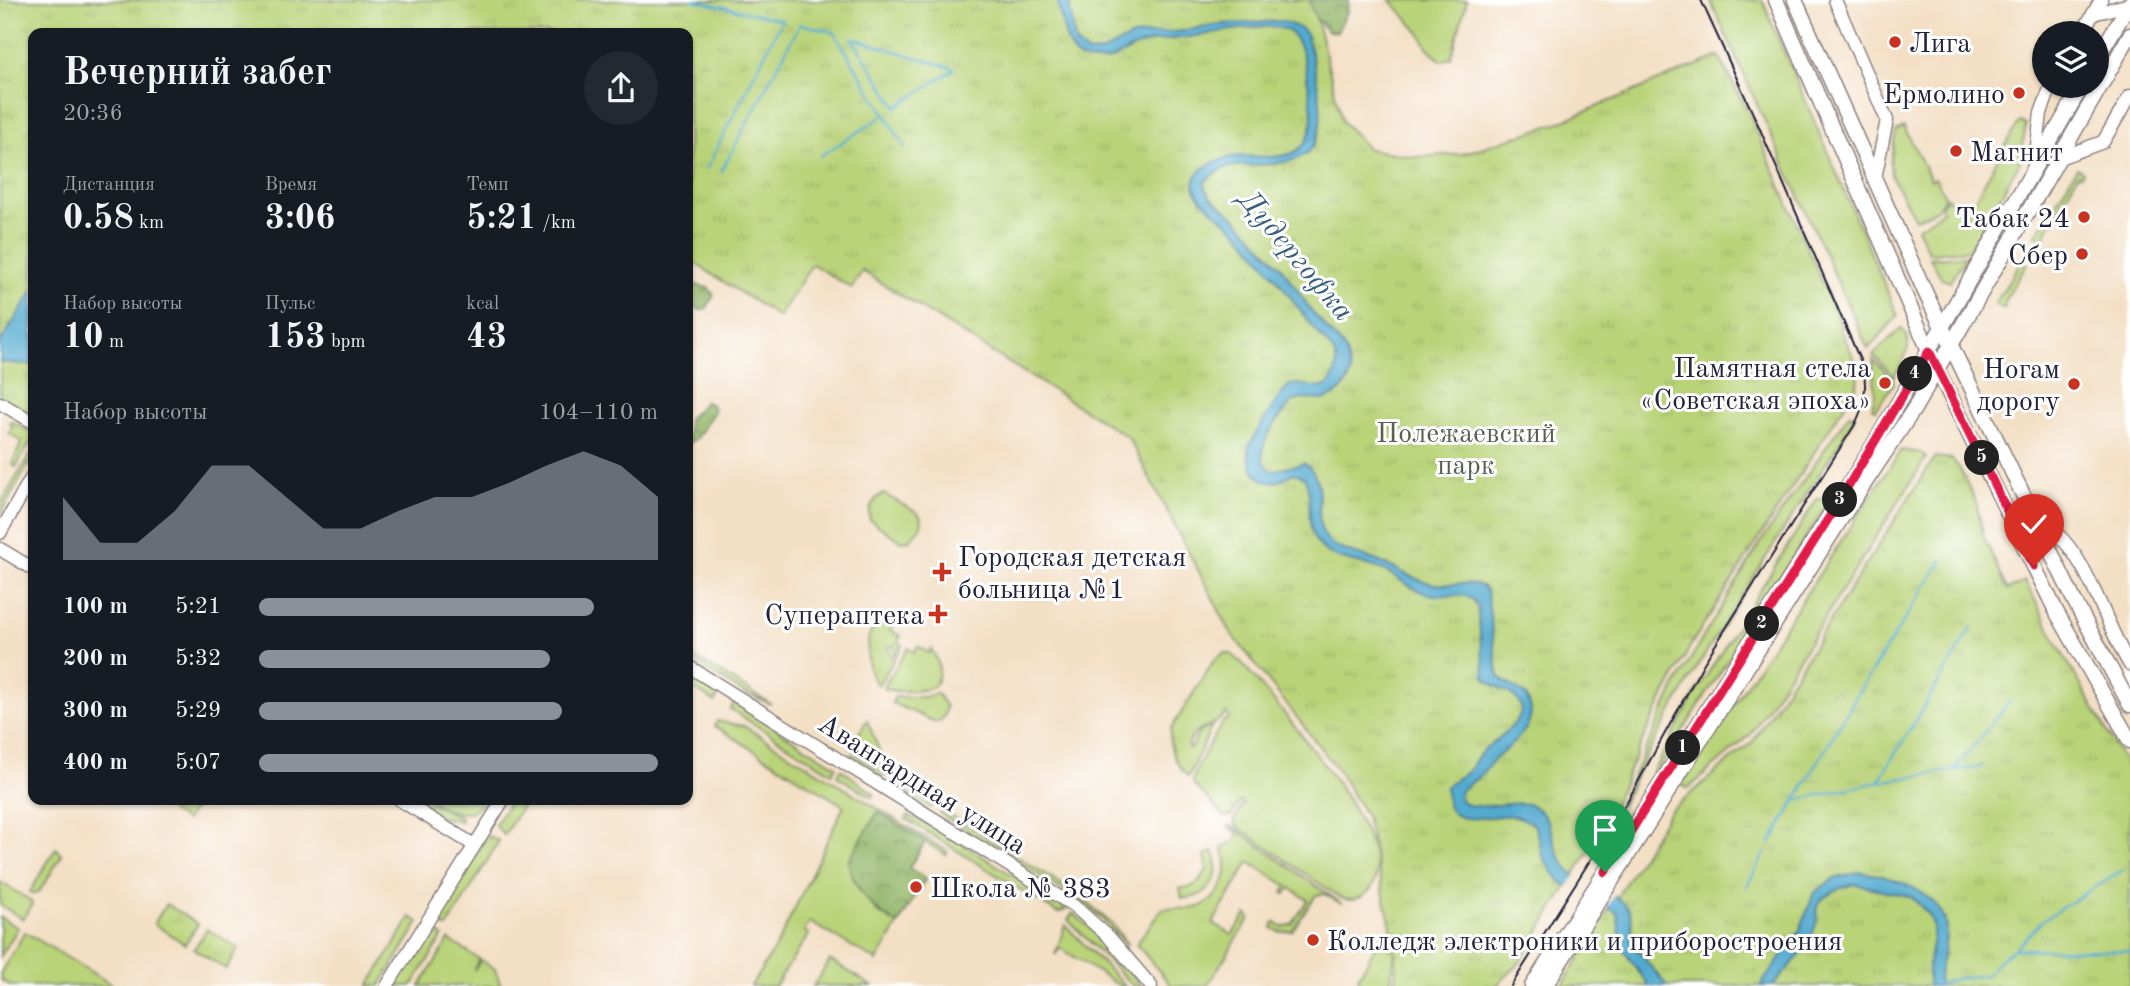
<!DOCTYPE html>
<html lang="ru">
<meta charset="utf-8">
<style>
body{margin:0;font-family:"Old Standard TT",serif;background:#242831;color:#f1f3f6;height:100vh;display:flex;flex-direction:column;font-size:26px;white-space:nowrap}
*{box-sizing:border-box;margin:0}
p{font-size:23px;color:#9ea1a6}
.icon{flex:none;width:38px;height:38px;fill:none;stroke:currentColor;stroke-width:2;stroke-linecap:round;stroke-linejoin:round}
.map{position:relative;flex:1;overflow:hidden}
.panel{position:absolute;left:28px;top:28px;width:665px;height:777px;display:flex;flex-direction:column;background:#171b24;border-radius:14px;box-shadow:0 2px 5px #0004}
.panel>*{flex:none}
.tools{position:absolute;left:2032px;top:21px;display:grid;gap:14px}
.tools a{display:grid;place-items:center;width:77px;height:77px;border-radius:50%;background:#171b24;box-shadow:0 2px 5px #0004;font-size:35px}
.pin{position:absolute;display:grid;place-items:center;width:60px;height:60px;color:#fff;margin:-72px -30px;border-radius:50% 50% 50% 0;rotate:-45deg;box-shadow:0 0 7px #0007}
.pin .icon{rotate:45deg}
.km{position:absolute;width:35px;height:35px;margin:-18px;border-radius:50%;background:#222;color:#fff;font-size:19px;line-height:35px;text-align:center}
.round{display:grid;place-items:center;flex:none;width:74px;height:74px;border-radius:37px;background:#242831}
.headline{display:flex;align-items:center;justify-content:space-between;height:119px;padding:0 35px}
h1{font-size:38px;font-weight:800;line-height:52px}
.metrics{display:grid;grid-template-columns:repeat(3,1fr);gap:10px;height:119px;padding:7px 35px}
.metrics div{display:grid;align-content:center}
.metrics b{font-size:35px;font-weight:800}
.metrics small{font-size:19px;font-weight:400}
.metrics p{font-size:19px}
.chart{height:196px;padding:14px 35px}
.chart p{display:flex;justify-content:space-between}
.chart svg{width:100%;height:126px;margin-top:7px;fill:#8c9099;opacity:.7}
ul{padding:0 35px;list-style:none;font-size:23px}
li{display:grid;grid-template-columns:112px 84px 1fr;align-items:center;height:52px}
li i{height:18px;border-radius:9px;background:#8c9099}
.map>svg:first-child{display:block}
.grass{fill:#b9d378;stroke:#6e7a5a;stroke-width:2}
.forest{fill:url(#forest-crowns);stroke:#5a6c52;stroke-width:2}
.park{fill:url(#park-tufts);stroke:#6e7a5a;stroke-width:2}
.water{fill:#52aacf;stroke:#3a6685;stroke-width:2}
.pier{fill:#f3dfc4}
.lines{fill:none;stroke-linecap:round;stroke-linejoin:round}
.stream{stroke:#52aacf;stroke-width:2.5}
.minor-casing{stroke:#8a8080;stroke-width:15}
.major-casing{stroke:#8a8080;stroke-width:17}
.minor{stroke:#fff;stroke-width:12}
.major{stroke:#fff;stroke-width:14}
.tram{stroke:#22223b;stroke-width:2}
.route-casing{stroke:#fff;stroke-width:14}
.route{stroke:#e11d48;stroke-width:9}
.poi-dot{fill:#c8321e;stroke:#fff;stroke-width:2.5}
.labels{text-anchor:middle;stroke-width:6;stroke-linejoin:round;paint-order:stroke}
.poi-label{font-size:28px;fill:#22223b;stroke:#fff;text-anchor:end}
.park-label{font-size:28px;fill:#576050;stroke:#fff}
.street-label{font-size:28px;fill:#22223b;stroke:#fff}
.water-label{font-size:30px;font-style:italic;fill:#385f7e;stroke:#fff}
</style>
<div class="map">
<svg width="2130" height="986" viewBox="0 0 2130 986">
<defs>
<pattern id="forest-crowns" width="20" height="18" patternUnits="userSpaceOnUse" patternTransform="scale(1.75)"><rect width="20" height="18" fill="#92b568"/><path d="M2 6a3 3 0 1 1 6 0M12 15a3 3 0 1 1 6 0" fill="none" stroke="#779357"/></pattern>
<pattern id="park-tufts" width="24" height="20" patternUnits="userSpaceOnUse" patternTransform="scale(1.75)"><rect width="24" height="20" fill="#b9d378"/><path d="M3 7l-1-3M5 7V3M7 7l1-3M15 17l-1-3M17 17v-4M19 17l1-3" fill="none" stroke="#9fb569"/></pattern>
</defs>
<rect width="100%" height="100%" fill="#fff"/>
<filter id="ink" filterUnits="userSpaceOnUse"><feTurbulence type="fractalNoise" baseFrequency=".0143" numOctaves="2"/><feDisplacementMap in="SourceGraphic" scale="14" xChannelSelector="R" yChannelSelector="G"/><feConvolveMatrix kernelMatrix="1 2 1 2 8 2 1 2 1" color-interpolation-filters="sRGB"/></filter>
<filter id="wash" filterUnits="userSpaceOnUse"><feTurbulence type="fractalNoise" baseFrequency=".00686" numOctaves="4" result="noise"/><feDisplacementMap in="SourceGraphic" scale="28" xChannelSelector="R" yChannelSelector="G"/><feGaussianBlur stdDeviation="1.57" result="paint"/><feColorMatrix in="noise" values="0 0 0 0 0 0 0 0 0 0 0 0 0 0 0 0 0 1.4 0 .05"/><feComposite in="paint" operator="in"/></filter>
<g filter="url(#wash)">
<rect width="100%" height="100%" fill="#f3dfc4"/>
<!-- grass -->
<g class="grass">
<polygon points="1390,0 1467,0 1451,58 1441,61 1427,47 1420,33"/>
<polygon points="1710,0 1762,0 1898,316 1868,349"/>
<polygon points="2020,122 2026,125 2019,164 1969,250 1929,253 1917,228 1943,211 1941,205 1947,197 1966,215 2017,125"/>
<polygon points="1904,127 1931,180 1935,178 1945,196 1937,209 1915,219 1891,175 1890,164 1896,131"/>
<polygon points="2077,168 2083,172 2081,175 2078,174 2043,239 2036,235"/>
<polygon points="1966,256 1950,282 1942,279 1930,258"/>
<polygon points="2022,260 2027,264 2006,298 2004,309 1995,304"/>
<path d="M1901 328C1917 343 1903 361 1894 376L1873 355Z"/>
<polygon points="1873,360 1893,378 1894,383 1875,410 1872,408 1875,393"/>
<path d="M1849 414 1855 416 1848 429C1770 553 1686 674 1621 806L1620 804 1674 689 1702 639 1765 536Z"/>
<polygon points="12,421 33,434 33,438 16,467 12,464 22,442 9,433 13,426 10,424"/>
<polygon points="33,450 33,457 0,515 0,505"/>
<polygon points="1901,450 1921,453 1926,458 1751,734 1690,787 1686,788 1682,783"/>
<path d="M884 494 918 513 922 519 921 526 910 540 901 541 870 520C867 510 874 497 884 494Z"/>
<polygon points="1817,499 1823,499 1827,504 1627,819 1625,817 1649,779 1695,694"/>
<path d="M881 625 892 626 890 630 901 636 898 642 903 645 896 656 894 645 888 647 894 660 878 685C867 676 866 650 869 636 871 630 876 627 881 625Z"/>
<path d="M918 646 929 653 931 649C940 661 942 674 934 687 920 692 897 693 883 688L908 648 914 652Z"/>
<polygon points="688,653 771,704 744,693 688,658"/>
<path d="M1224 653 1231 654 1241 662C1268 695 1412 853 1368 892 1359 900 1350 903 1339 897L1236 826 1234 820 1244 803 1241 801 1231 816 1225 817 1193 783C1192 770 1215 735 1223 722L1229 718 1227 713C1223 717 1217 722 1212 724 1200 729 1190 733 1188 748H1192L1198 733 1212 726 1188 777C1175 763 1167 748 1171 729L1215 659Z"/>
<polygon points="688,674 719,694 715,702 688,685"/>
<polygon points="937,693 946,707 944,716 939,722 933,721 892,703 895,697 925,697"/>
<polygon points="734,703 836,766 832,773 730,709"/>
<polygon points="867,720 886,767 885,769 850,748"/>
<polygon points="717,721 744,726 948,852 946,855 878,813 848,861 876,911 898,925 877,961 810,922 804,931 809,934 775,986 751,986 779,941 844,806 715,726"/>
<polygon points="852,754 886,775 883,778 880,777 849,758"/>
<polygon points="841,769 874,794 872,797 837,776"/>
<polygon points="897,770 941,797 938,801 894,774"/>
<polygon points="892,778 935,805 929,807 892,785"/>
<path d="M413 800C433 800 442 811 460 816L461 821 441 817Z"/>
<path d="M430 800H484C470 822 448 811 430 800Z"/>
<polygon points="511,800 526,800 504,835 495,825"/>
<polygon points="941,809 1068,888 1078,894 1075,898 942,815 940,813"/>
<polygon points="908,816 935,827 1067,909 1058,913 906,819"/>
<path d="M1230 825 1342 904 1324 894 1316 895 1292 931 1281 932 1272 928 1274 922 1283 927 1292 924 1308 900 1290 888 1286 894 1283 893 1287 886 1249 862 1213 923 1232 935 1246 914 1250 918 1207 986H1172L1136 944 1162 909C1172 905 1184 911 1195 908 1221 901 1233 872 1222 848L1233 842 1239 834 1229 827Z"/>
<polygon points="488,836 499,841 447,928 435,921"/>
<polygon points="56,848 62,855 39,892 34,894 30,892"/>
<path d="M1213 851C1224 876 1208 899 1182 898L1180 888C1196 889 1200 880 1207 870L1205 855Z"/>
<polygon points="0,882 31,901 32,905 23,919 0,905"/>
<polygon points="1082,898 1112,924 1127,944 1124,944 1102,919 1080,901"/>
<polygon points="1073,913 1096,933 1142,986 1133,986 1068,920"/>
<polygon points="0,917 18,928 0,957"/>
<polygon points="411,917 419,922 380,986 369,986"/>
<polygon points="1065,925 1125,986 1120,986 1060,948 1055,955"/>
<polygon points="431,928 443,936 412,986 395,986"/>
<polygon points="25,932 114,986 10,986 1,980 0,974"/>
<polygon points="449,940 479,959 474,970 481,960 495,969 501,986 420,986"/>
<polygon points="1379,940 1395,952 1390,986 1365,986 1359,982 1358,978"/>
<polygon points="830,960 872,986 813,986"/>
</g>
<!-- forest -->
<g class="forest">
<polygon points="1297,0 1347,0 1348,1 1347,12 1337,32 1328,32 1305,6"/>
<polygon points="688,283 708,288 714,295 706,309 700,310 688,302"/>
<polygon points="705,402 712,405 714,411 697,438 688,443 688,419"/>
<path d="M878 812 925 842 909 868 926 878 898 925C873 909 854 892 848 861Z"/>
</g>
<!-- park -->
<g class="park">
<path d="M0 0H1309L1317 21 1342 121 1368 149 1415 157 1462 154 1555 124 1719 56 1750 116 1840 323V329C1848 347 1863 368 1856 387L1692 643 1648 728 1604 827 1518 965 1496 986H1396V949L1366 816 1337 769 1231 633 1128 437 862 271 852 288 812 264 779 317 688 259V33H33V415L0 396Z"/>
<polygon points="1935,457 1952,459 1960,469 1976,502 1984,538 2008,590 2025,581 2059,647 2130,772 2130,986 1562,986 1670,811 1753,741"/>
<polygon points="178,800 187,800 196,805 186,821 170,812"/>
<polygon points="166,904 198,924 185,944 154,924"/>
<polygon points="207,929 238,948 226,969 194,949"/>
</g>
<!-- water -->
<g class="water">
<path d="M1057 0H1069L1075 41 1078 46 1089 53 1102 52 1132 36 1182 31 1221 24 1282 21 1300 28 1307 35C1313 65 1335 132 1306 154 1294 163 1274 164 1259 165 1237 165 1221 165 1205 182V188L1212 198 1237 219 1281 267 1314 314 1345 349 1351 372 1348 382 1341 390 1334 396 1323 400 1302 399 1292 402C1278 419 1247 454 1272 471L1304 463C1331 482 1310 515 1326 538 1330 543 1334 546 1339 548 1352 554 1367 556 1380 562 1398 569 1417 582 1436 584 1453 586 1468 580 1484 587L1487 592 1498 674C1504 686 1520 686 1527 698 1542 724 1511 745 1494 760 1489 765 1485 771 1480 776 1473 782 1464 786 1459 793 1460 819 1512 797 1531 805 1556 817 1549 844 1564 864 1569 871 1576 880 1583 883 1596 891 1616 893 1626 906 1635 917 1631 928 1631 942L1667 986H1649L1622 948 1617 913C1588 893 1565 896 1546 862 1539 851 1540 837 1534 825 1528 821 1521 817 1514 816 1488 813 1443 835 1446 787 1452 780 1460 777 1468 771 1473 766 1476 758 1481 753 1491 743 1528 720 1520 704 1513 690 1494 689 1485 678L1477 605C1468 589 1450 598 1434 595 1414 593 1399 577 1381 569 1359 561 1334 563 1318 544 1303 526 1315 497 1304 477L1294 473C1288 475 1284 480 1278 481 1258 488 1246 462 1249 446 1254 436 1283 388 1290 385 1304 379 1323 398 1333 378 1336 372 1337 364 1336 358 1332 346 1321 338 1314 329 1290 296 1266 264 1239 233 1226 219 1207 209 1197 193 1185 172 1216 160 1231 157 1253 153 1291 166 1306 141 1315 126 1312 107 1309 90 1307 74 1304 48 1293 35 1279 17 1215 34 1196 36 1178 39 1161 39 1144 44 1130 48 1119 58 1105 61 1096 62 1082 61 1075 55 1065 46 1061 14 1057 0Z"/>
<polygon points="33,290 33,365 0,362 0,343"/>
<path d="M1860 872C1891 876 1947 893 1946 932 1946 950 1939 968 1938 986H1928V967L1933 937V924L1929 915 1912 897 1854 884 1841 888 1822 899 1818 905 1816 924 1809 945 1773 986H1760L1799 932 1814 893 1833 879Z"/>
</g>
<!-- pier -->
<polygon class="pier" points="1577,873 1590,884 1615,894 1605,909 1581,900 1565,891"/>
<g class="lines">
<!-- stream -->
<g class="stream">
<polyline points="693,0 782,20 707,168"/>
<polygon points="852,38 955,69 897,107"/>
<polyline points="820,156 885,115"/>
<polyline points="721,172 800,24 834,32 905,147"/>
<polyline points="1955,769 2010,701"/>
<polyline points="1878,782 1972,627"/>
<polyline points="1797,800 1878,782 1983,766"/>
<polyline points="1770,844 1860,690 1942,560"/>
<polyline points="1746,887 1765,853"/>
<polyline points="2016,948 2044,919 2123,870"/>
<polyline points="1938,984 1959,978 1986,975 2005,955 2014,949 2130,951"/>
</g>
</g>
</g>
<g filter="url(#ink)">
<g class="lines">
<defs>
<g id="minor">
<polyline points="1835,0 1887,120 1875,178"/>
<polyline points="2093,14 2130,4"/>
<polyline points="2082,33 2101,0"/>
<polyline points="2059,158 2103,142 2130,96"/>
<polyline points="2035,163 2041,113 2051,86"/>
<polyline points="0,403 33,422"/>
<path d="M2035 521C2042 524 2049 527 2054 531 2090 561 2105 625 2130 665"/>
<polyline points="0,533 33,475"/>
<polyline points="0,549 33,569"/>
<polyline points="688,666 1074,906 1109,937 1151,986"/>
<polyline points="400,800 474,845"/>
<polyline points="387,986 503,800"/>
</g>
<g id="major">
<polyline points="1776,0 1937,369 2057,613 2130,741"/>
<polyline points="1795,0 1926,294 2075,602 2130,705"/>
<polyline points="2096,60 2130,3"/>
<polyline points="1620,849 1873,446 2082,86"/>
<polyline points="1532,986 1607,869"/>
<polyline points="1545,986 1844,514 1914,409 2130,35"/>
</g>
</defs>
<!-- minor casing -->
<use href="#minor" class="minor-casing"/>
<!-- major casing -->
<use href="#major" class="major-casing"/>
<!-- minor -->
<use href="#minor" class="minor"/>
<!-- major -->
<use href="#major" class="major"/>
<!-- tram -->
<path class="tram" d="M1511 986 1628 800 1704 663 1854 426C1866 404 1869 383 1860 360L1759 127 1701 0"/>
</g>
</g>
<g class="lines" filter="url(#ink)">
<defs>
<polyline id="route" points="1605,872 1835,508 1929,351 2034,566"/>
</defs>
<!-- route casing -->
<use href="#route" class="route-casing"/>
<!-- route -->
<use href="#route" class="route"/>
</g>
<!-- markers -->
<g class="poi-dot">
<circle cx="1895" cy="42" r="7"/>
<circle cx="2019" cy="93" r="7"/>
<circle cx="1956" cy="151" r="7"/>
<circle cx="2084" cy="217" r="7"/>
<circle cx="2082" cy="254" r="7"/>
<circle cx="1885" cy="383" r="7"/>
<circle cx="2074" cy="384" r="7"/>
<path d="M938.5 561.5h7v7h7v7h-7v7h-7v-7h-7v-7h7z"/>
<path d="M934.5 603.5h7v7h7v7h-7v7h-7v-7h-7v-7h7z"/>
<circle cx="916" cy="887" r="7"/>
<circle cx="1313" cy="940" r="7"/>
</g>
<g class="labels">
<!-- poi labels -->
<g class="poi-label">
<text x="1909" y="52" text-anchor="start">Лига</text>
<text x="2005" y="103">Ермолино</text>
<text x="1970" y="161" text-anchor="start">Магнит</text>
<text x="2070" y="227">Табак 24</text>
<text x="2068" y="264">Сбер</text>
<text x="1871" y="377">Памятная стела<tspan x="1871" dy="32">«Советская эпоха»</tspan></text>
<text x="2060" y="378">Ногам<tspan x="2060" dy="32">дорогу</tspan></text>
<text x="958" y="566" text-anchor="start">Городская детская<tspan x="958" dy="32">больница №1</tspan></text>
<text x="924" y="624">Супераптека</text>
<text x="930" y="897" text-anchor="start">Школа № 383</text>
<text x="1327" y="950" text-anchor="start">Колледж электроники и приборостроения</text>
</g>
<!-- park labels -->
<g class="park-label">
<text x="1466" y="442">Полежаевский<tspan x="1466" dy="32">парк</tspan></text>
</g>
<!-- street labels -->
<g class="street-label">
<text transform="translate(923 783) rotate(32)" y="10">Авангардная улица</text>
</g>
<!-- water labels -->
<g class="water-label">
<text transform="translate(1297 255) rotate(50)" y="10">Дудергофка</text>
</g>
</g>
</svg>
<div class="tools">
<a><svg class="icon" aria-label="layers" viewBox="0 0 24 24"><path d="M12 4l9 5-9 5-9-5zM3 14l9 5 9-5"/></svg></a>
</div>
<div class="pin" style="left:1605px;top:872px;background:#1e9e55"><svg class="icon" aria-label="arrive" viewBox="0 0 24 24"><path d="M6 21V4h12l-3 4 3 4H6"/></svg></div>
<div class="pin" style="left:2034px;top:566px;background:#d93025"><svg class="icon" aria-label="check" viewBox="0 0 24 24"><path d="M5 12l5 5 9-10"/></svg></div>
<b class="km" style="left:1683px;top:748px">1</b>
<b class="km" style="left:1762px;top:624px">2</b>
<b class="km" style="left:1840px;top:500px">3</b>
<b class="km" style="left:1915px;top:374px">4</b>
<b class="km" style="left:1982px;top:458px">5</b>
<section class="panel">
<div class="headline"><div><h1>Вечерний забег</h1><p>20:36</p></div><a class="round"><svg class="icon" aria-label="share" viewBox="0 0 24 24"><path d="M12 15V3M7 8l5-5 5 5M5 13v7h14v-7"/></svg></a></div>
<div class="metrics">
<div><p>Дистанция</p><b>0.58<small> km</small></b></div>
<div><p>Время</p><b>3:06</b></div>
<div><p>Темп</p><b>5:21<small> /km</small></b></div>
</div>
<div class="metrics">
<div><p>Набор высоты</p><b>10<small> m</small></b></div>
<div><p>Пульс</p><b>153<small> bpm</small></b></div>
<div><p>kcal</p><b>43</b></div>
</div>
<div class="chart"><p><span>Набор высоты</span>104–110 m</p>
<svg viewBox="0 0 160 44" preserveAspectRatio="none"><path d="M0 44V22L10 38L20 38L30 27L40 11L50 11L60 22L70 33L80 33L90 27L100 22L110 22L120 17L130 11L140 6L150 11L160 22V44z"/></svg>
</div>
<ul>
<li><b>100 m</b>5:21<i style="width:84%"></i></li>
<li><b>200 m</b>5:32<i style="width:73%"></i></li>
<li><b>300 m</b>5:29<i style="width:76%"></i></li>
<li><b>400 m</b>5:07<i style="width:100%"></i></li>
</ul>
</section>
</div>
